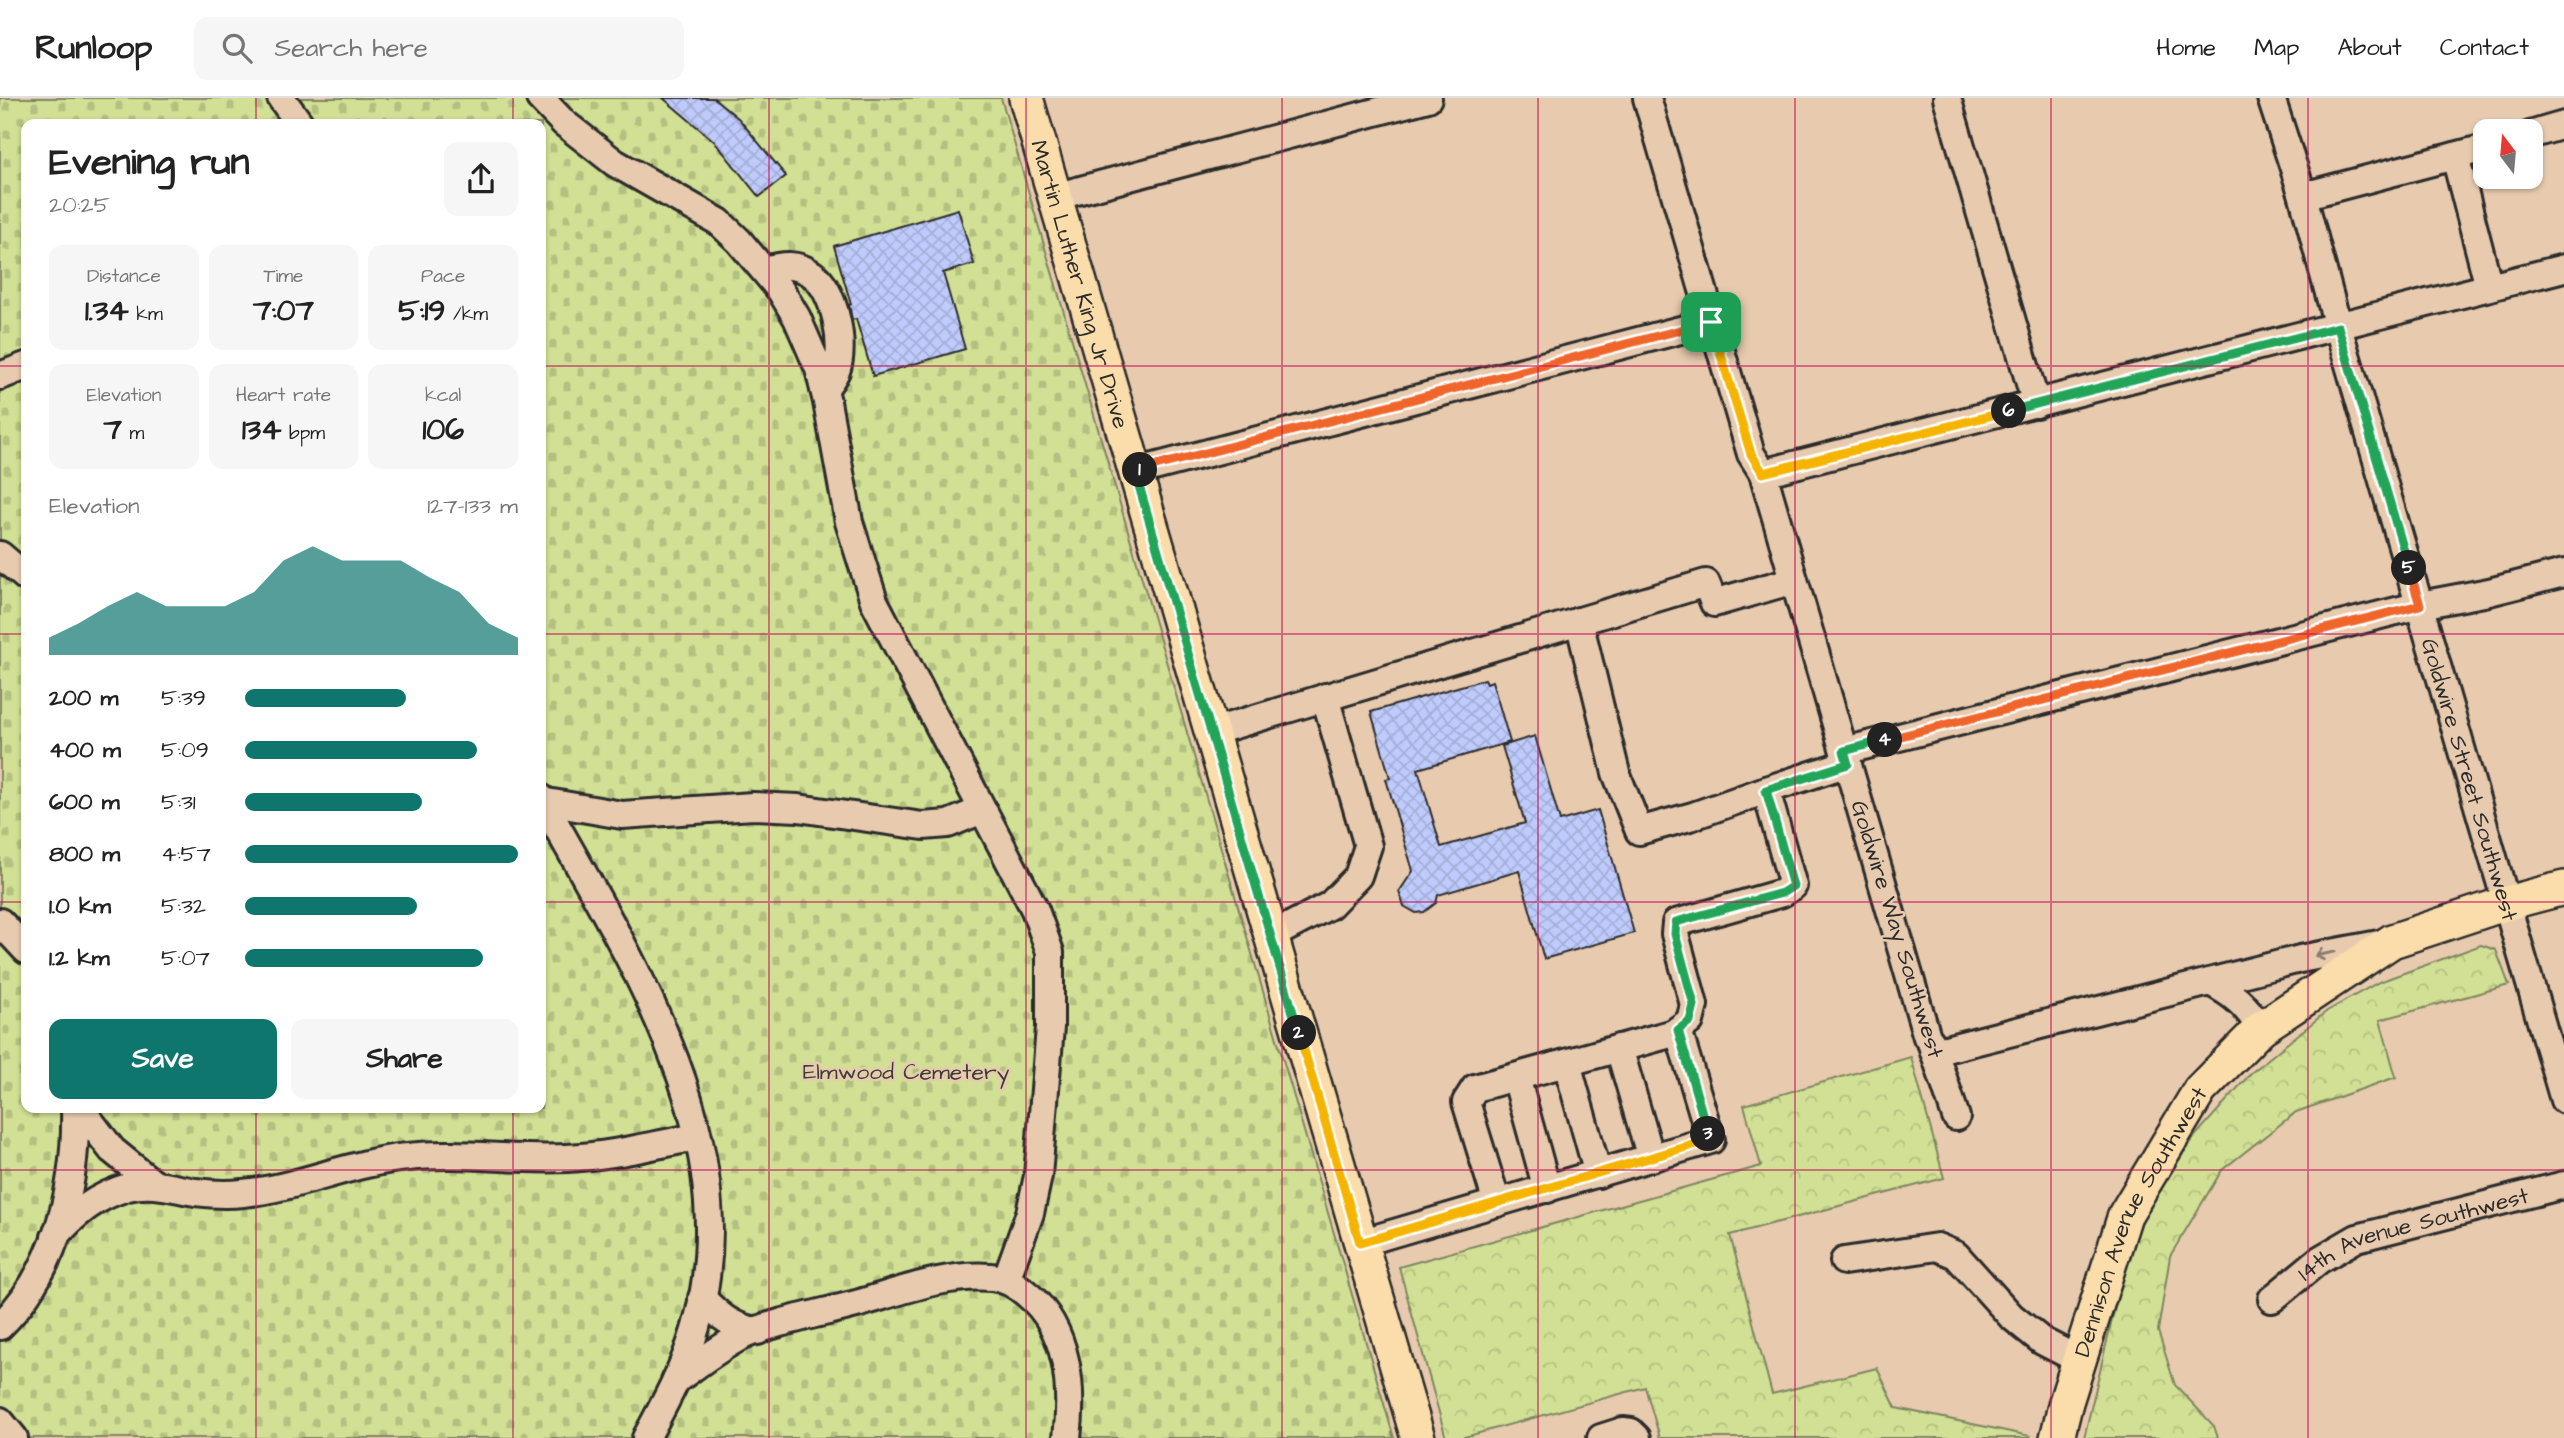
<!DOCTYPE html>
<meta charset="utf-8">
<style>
body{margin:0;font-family:"Architects Daughter",sans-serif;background:#f6f6f6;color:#222;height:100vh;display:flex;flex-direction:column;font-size:26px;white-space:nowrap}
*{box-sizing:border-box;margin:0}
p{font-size:23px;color:#767676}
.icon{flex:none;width:38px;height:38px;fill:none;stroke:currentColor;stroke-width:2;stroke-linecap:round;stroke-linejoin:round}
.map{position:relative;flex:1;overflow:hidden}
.drawer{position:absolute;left:21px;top:21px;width:525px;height:994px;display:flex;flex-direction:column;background:#fff;border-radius:14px;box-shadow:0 2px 5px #0004}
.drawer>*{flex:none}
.needle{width:46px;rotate:344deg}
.tools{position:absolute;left:2473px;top:21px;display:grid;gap:14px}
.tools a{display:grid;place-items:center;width:70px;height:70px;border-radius:14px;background:#fff;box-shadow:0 2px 5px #0004;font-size:35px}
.pin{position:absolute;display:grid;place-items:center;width:60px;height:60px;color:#fff;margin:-30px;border-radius:14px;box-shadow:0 4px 10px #0006}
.km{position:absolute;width:35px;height:35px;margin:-18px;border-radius:50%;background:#222;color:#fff;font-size:19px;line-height:35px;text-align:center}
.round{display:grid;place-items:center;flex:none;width:74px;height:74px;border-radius:14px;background:#f6f6f6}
.headline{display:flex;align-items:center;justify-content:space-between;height:119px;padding:0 28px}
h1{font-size:38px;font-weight:700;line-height:52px}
.metrics{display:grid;grid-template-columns:repeat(3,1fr);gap:10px;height:119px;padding:7px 28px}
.metrics div{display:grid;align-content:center;border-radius:14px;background:#f6f6f6;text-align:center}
.metrics b{font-size:30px;font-weight:700}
.metrics small{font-size:19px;font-weight:400}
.metrics p{font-size:19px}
.chart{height:196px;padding:14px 28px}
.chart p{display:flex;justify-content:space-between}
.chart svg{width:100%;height:126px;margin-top:7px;fill:#0f766e;opacity:.7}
.button{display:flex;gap:14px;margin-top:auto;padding:14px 28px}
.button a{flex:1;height:80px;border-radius:14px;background:#0f766e;color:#fff;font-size:28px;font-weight:700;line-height:80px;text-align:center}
.button a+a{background:#f6f6f6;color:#222}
ul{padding:0 28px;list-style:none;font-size:23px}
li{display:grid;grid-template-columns:112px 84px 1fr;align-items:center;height:52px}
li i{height:18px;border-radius:9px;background:#0f766e}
header{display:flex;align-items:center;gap:42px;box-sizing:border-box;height:98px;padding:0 35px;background:#fff;border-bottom:2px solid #e0e0e0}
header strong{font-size:33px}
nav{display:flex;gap:38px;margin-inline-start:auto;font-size:24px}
.search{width:490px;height:63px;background:#f6f6f6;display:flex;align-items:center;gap:18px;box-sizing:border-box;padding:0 24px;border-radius:14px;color:#767676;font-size:26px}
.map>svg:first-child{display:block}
.forest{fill:url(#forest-crowns);stroke:#7e8660;stroke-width:2}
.cemetery{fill:url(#cemetery-stones);stroke:#7e8660;stroke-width:2;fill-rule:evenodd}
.building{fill:url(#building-cross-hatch);stroke:#2b2b2b;stroke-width:2}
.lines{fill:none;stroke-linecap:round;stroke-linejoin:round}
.minor-casing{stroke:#2b2b2b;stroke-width:32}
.major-casing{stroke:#2b2b2b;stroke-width:38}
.minor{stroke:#e8cbaf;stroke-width:26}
.major{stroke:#fbddab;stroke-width:33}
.oneway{stroke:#8a7b6d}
.split-1-casing{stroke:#fff;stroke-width:14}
.split-2-casing{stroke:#fff;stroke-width:14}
.split-3-casing{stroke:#fff;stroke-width:14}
.split-4-casing{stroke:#fff;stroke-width:14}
.split-5-casing{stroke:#fff;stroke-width:14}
.split-6-casing{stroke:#fff;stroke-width:14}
.split-7-casing{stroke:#fff;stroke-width:14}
.split-1{stroke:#f0652b;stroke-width:9}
.split-2{stroke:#22a559;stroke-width:9}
.split-3{stroke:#f5b400;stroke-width:9}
.split-4{stroke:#22a559;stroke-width:9}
.split-5{stroke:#f0652b;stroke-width:9}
.split-6{stroke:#22a559;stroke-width:9}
.split-7{stroke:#f5b400;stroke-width:9}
.grid{fill:none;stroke:#c2185b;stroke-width:2;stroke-opacity:0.55}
.labels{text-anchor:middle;stroke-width:5;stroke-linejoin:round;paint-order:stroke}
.street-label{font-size:23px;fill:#2b2b2b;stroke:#e8cbaf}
.park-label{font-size:23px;fill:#3c3d36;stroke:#e8cbaf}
</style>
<header>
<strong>Runloop</strong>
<div class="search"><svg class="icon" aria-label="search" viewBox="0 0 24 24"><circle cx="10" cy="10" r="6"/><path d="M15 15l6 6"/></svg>Search here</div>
<nav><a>Home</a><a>Map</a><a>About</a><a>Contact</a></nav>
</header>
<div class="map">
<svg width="2564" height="1340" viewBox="0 0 2564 1340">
<defs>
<pattern id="forest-crowns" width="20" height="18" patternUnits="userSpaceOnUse" patternTransform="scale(1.75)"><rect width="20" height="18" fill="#d1e094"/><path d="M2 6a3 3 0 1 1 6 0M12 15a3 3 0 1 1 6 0" fill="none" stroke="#b4c080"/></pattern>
<pattern id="cemetery-stones" width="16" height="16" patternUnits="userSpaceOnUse" patternTransform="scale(1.75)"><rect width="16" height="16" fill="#d1e094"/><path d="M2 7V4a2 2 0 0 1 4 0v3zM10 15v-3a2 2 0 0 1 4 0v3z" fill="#b4c080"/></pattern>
<pattern id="building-cross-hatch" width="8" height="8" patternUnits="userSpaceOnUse" patternTransform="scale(1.75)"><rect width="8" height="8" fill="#bfcbfc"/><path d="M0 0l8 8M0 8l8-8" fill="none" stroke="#a4aed8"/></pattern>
</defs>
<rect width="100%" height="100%" fill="#e8cbaf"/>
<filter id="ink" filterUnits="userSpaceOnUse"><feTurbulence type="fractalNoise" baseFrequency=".0143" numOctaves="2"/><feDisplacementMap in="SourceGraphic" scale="14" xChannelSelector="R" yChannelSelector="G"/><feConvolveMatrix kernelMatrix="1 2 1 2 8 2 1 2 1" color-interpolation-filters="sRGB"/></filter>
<g filter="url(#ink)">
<!-- forest -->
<g class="forest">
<polygon points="2481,847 2496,852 2509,887 2380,922 2396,979 2296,1014 2222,1072 2170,1158 2158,1233 2175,1287 2214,1328 2218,1340 2084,1340 2126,1163 2149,1106 2196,1037 2251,975 2327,913 2379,884"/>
<polygon points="1911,959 1944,1080 1730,1137 1772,1296 1877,1270 1896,1310 2030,1338 2029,1340 1660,1340 1645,1289 1461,1340 1446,1340 1399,1169 1761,1068 1744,1007"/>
</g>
<!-- cemetery -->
<path class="cemetery" d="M0 0H1001L1394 1340H0ZM26 26H541V1010H26Z"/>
<!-- building -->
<g class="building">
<polygon points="663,0 714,0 739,21 786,78 759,99 715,44"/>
<polygon points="958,111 974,166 943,175 965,251 873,278 856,221 852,222 849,207 851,206 834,148"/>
<polygon points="1485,581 1487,585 1492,583 1510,644 1418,671 1441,749 1525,725 1502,648 1535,638 1560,723 1598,712 1634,835 1544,861 1519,773 1438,797 1436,805 1424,814 1416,815 1404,808 1399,794 1413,773 1386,681 1390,680 1371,614"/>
</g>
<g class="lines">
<defs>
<g id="minor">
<polyline points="281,0 300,26"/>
<polyline points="540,0 564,25 615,65 719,124 739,143 781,193 797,220 819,271 827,304 849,424 874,503 1035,812 1050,854 1050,929 1038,1078 1030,1115 1006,1182"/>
<polyline points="1647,0 1751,356 1763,375 1927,939 1931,944 1956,1019"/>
<polyline points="1947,0 2036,306"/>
<path id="s1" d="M2271 0 2303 98 2338 229 2564 1002"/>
<polyline points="2530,37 2564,27"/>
<polyline points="2455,58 2489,189"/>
<polyline points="2303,98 2485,50"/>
<polyline points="1054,99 1428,0"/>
<path d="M765 172C782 167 797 165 812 176 835 192 846 248 836 273 833 279 828 286 824 291"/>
<polyline points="0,278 26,268"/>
<polyline points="1135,374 1711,224"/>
<polyline points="1763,375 2564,170"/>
<polyline points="0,457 26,479"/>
<polyline points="1579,523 1616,675 1639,733 1693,718 1766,692"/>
<polyline points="1211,634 1706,485 1714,505 1794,482"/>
<polyline points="1844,653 2420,507 2489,494 2564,475"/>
<path d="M541 700C629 860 749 1038 696 1229 685 1268 665 1305 646 1340"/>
<polyline points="541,703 622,717 753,708 798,710 923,728 948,726 982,712"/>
<polyline points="0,824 26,852"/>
<polyline points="1271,838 1330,807 1358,778 1368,748 1325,599"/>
<path d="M2210 884C2235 897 2245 907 2261 930"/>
<polyline points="1619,950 1651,1060"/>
<polyline points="1934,954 2300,861 2384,845"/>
<polyline points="1567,965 1598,1076"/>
<polyline points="1516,979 1547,1091"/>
<polyline points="80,1010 112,1052 154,1086"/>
<polyline points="1497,1105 1466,1004 1475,990 1674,935 1690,923 1694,907 1675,836 1676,825 1782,795 1793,788 1766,692 1848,665"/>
<path d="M55 1139C75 1115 97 1098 128 1089 151 1083 172 1090 195 1094 211 1096 227 1097 243 1095 299 1090 351 1064 408 1059 461 1053 514 1063 567 1060 611 1058 654 1047 697 1039"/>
<polyline points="1360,1145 1711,1042 1678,932"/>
<polyline points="1844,1163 1937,1149 1956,1157 2011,1218 2042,1243 2079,1262"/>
<path d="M702 1200C719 1218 733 1230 758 1233"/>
<path id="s2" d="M2272 1201 2319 1162 2357 1140 2564 1087"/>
<path d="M0 1228C57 1172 77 1088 75 1010"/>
<path d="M676 1282C697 1267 718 1250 742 1238 776 1223 824 1215 860 1205 901 1193 948 1175 991 1179 1006 1180 1017 1187 1028 1197 1069 1231 1073 1291 1067 1340"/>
<polyline points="0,1323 14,1340"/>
<polyline points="1601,1340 1623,1333 1631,1334 1637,1340"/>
</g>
<g id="major">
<path id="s3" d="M1026 0 1418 1340"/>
<path id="s4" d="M2057 1340 2066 1304 2125 1117 2200 992 2261 930 2392 843 2507 805 2564 790"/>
</g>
</defs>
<!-- minor casing -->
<use href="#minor" class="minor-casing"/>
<!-- major casing -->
<use href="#major" class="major-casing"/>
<!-- minor -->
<use href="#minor" class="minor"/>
<!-- major -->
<use href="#major" class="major"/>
</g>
<!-- one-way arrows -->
<defs><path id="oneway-shaft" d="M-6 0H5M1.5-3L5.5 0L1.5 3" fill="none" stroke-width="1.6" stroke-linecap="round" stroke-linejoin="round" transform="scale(1.75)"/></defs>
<use class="oneway" href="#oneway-shaft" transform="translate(2325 856) rotate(169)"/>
</g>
<g class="lines" filter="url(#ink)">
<defs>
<polyline id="split-1" points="1140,372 1711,224"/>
<polyline id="split-2" points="1140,372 1135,374 1299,935"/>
<polyline id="split-3" points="1299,935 1360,1145 1710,1042 1708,1036"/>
<polyline id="split-4" points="1708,1036 1678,932 1690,923 1694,907 1675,836 1676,824 1782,795 1793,788 1766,692 1848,666 1844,653 1885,642"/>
<polyline id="split-5" points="1885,642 2420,507 2409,470"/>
<polyline id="split-6" points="2009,313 2338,229 2409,470"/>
<polyline id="split-7" points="1711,224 1751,356 1763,375 2009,313"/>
</defs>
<!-- split-1 casing -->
<use href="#split-1" class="split-1-casing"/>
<!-- split-2 casing -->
<use href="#split-2" class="split-2-casing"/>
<!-- split-3 casing -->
<use href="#split-3" class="split-3-casing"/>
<!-- split-4 casing -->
<use href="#split-4" class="split-4-casing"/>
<!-- split-5 casing -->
<use href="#split-5" class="split-5-casing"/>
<!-- split-6 casing -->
<use href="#split-6" class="split-6-casing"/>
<!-- split-7 casing -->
<use href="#split-7" class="split-7-casing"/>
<!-- split-1 -->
<use href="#split-1" class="split-1"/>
<!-- split-2 -->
<use href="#split-2" class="split-2"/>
<!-- split-3 -->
<use href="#split-3" class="split-3"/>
<!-- split-4 -->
<use href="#split-4" class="split-4"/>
<!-- split-5 -->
<use href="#split-5" class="split-5"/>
<!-- split-6 -->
<use href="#split-6" class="split-6"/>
<!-- split-7 -->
<use href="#split-7" class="split-7"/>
</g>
<!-- grid -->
<path class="grid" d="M256 0V26M513 0V26M769 0V1340M1026 0V1340M1282 0V1340M1538 0V1340M1795 0V1340M2051 0V1340M2308 0V1340M0 268H26M541 268H2564M0 536H26M541 536H2564M0 804H26M541 804H2564M256 1010V1340M513 1010V1340M0 1072H2564"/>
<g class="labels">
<!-- street labels -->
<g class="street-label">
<text dy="8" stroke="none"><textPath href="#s3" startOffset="194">Martin Luther King Jr Drive</textPath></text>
<text dy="8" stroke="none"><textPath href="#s1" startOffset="710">Goldwire Street Southwest</textPath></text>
<text transform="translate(1898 831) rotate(73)" y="8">Goldwire Way Southwest</text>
<text dy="8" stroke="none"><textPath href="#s4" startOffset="233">Dennison Avenue Southwest</textPath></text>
<text dy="8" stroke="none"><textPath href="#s2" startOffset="159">14th Avenue Southwest</textPath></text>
</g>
<!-- park labels -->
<g class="park-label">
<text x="906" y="981">Elmwood Cemetery</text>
</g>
</g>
</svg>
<div class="tools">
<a><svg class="needle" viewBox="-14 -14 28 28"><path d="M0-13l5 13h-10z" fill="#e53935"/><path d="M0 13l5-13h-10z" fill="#767676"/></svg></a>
</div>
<div class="pin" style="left:1711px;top:224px;background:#1e9e55"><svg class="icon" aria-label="arrive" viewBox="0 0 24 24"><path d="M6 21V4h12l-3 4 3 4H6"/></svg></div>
<b class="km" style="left:1140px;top:372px">1</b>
<b class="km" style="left:1299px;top:935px">2</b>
<b class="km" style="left:1708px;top:1036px">3</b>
<b class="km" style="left:1885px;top:642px">4</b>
<b class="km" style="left:2409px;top:470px">5</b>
<b class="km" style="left:2009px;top:313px">6</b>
<section class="drawer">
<div class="headline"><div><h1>Evening run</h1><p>20:25</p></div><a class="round"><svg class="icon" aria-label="share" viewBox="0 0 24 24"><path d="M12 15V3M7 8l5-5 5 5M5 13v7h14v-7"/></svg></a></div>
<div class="metrics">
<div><p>Distance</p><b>1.34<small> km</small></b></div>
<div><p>Time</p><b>7:07</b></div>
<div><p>Pace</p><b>5:19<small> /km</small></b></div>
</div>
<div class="metrics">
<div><p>Elevation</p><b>7<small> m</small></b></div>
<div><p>Heart rate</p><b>134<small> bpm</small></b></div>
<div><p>kcal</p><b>106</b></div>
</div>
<div class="chart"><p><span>Elevation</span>127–133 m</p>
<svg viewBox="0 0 160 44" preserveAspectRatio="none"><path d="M0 44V38L10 33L20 27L30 22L40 27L50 27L60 27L70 22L80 11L90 6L100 11L110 11L120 11L130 17L140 22L150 33L160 38V44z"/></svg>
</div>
<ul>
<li><b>200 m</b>5:39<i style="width:59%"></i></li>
<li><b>400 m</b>5:09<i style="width:85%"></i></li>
<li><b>600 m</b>5:31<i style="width:65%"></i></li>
<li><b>800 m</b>4:57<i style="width:100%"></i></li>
<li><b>1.0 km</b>5:32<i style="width:63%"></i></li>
<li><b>1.2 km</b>5:07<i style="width:87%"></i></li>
</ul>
<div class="button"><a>Save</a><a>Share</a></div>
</section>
</div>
